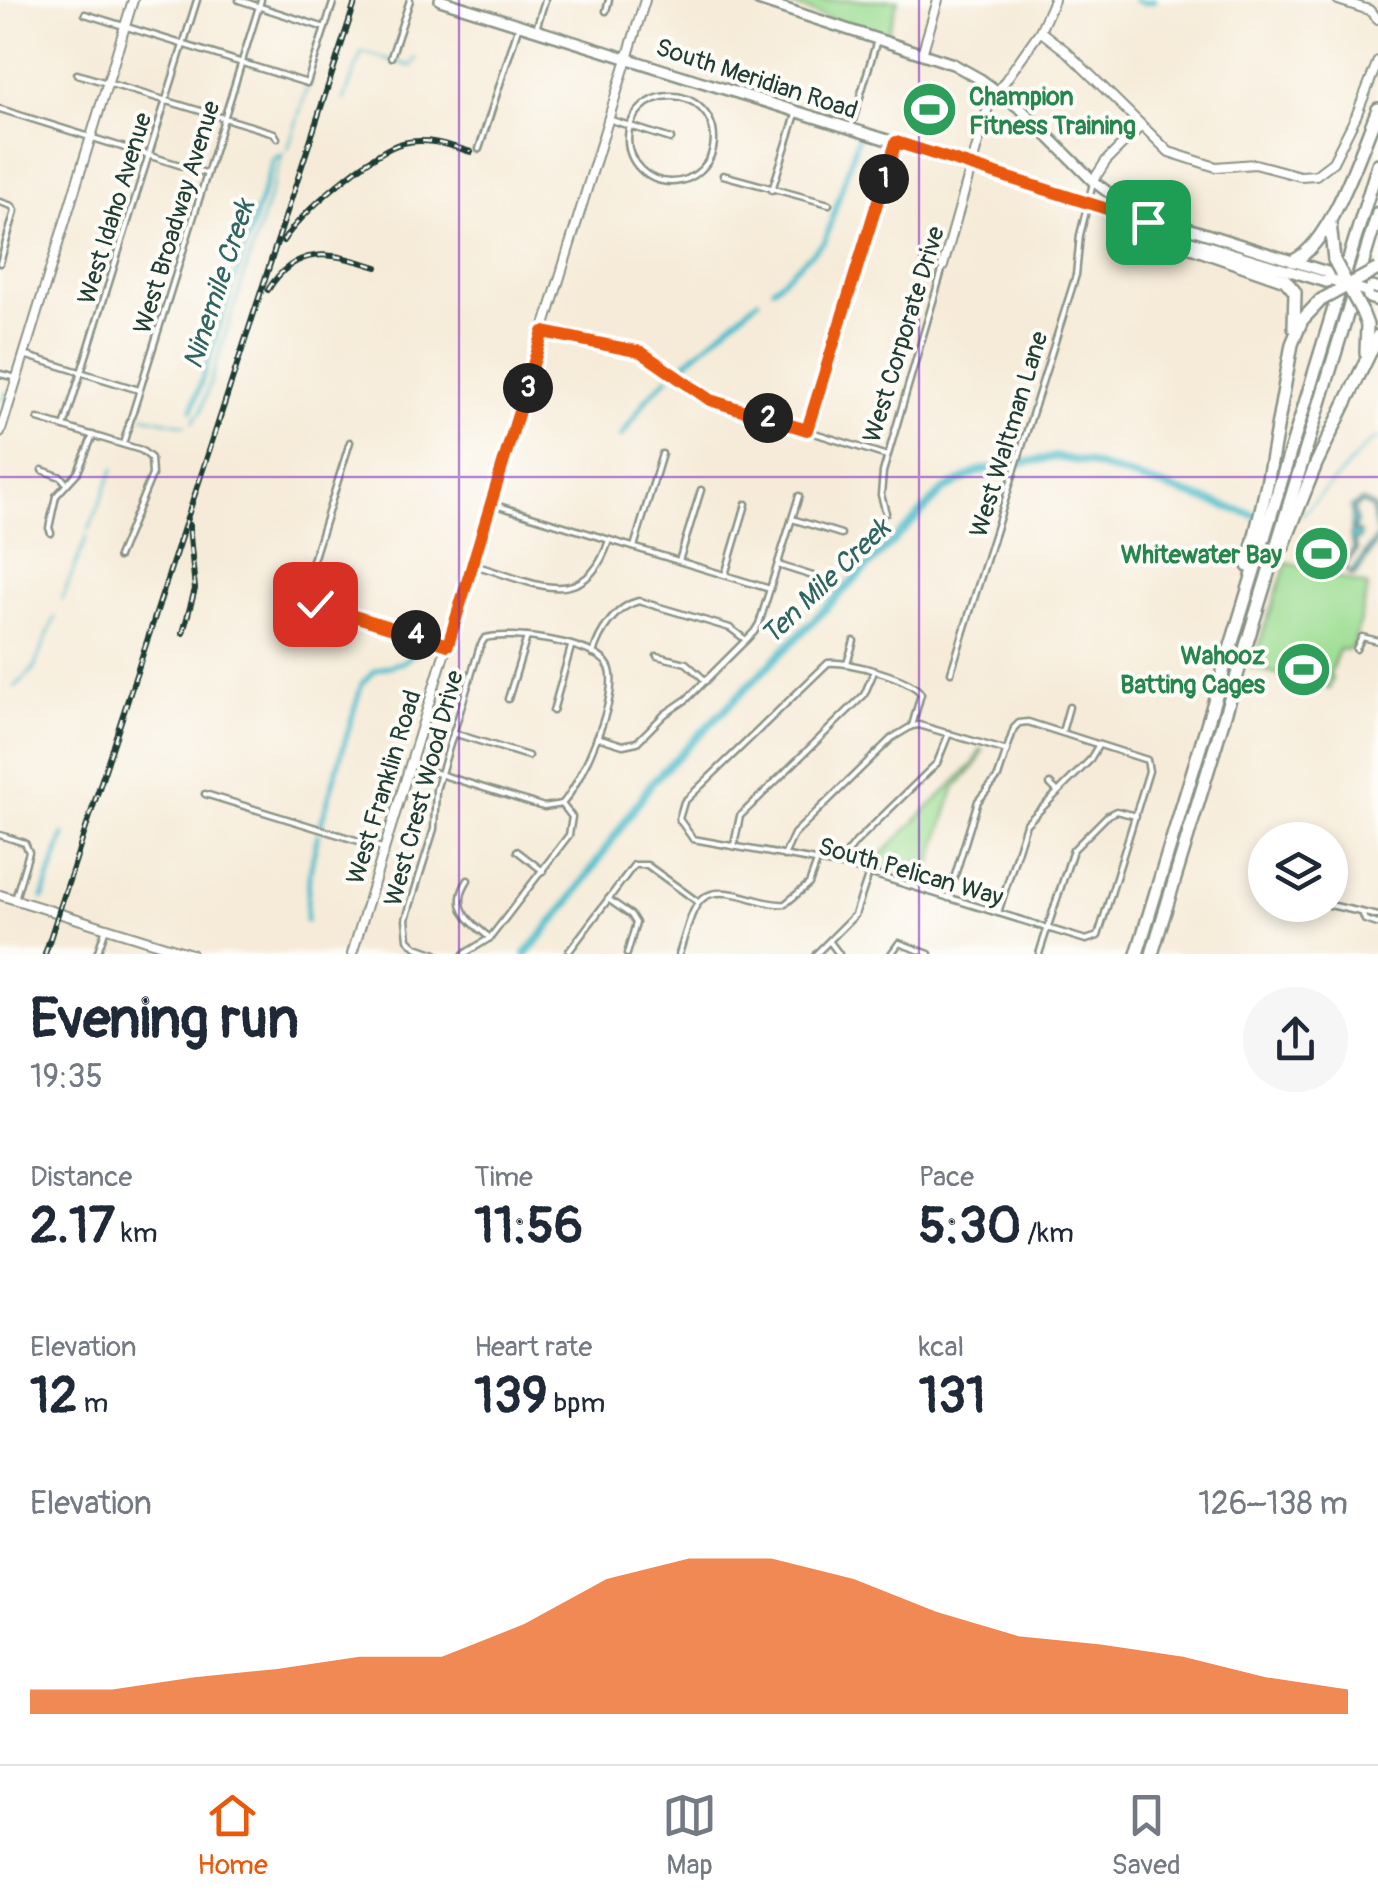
<!DOCTYPE html>
<meta charset="utf-8">
<style>
body{margin:0;font-family:Pangolin,sans-serif;background:#f6f6f7;color:#1f2937;height:100vh;display:flex;flex-direction:column;font-size:38px;white-space:nowrap}
*{box-sizing:border-box;margin:0}
p{font-size:32px;color:#747a83}
.icon{flex:none;width:55px;height:55px;fill:none;stroke:currentColor;stroke-width:2;stroke-linecap:round;stroke-linejoin:round}
.map{position:relative;height:954px;overflow:hidden}
.drawer{display:flex;flex-direction:column;background:#fff;flex:1}
.drawer>*{flex:none}
.controls{position:absolute;left:1248px;top:822px;display:grid;gap:20px}
.controls a{display:grid;place-items:center;width:100px;height:100px;border-radius:50%;background:#fff;box-shadow:0 5px 15px #0003;font-size:50px}
.pin{position:absolute;display:grid;place-items:center;width:85px;height:85px;color:#fff;margin:-42px;border-radius:20px;box-shadow:0 5px 15px #0006}
.km{position:absolute;width:50px;height:50px;margin:-25px;border-radius:50%;background:#222;color:#fff;font-size:28px;line-height:50px;text-align:center}
.round{display:grid;place-items:center;flex:none;width:105px;height:105px;border-radius:52px;background:#f6f6f7}
.headline{display:flex;align-items:center;justify-content:space-between;height:170px;padding:0 30px}
h1{font-size:55px;font-weight:700;line-height:75px}
.stats{display:grid;grid-template-columns:repeat(3,1fr);gap:15px;height:170px;padding:10px 30px}
.stats div{display:grid;align-content:center}
.stats b{font-size:50px;font-weight:700}
.stats small{font-size:28px;font-weight:400}
.stats p{font-size:28px}
.chart{height:280px;padding:20px 30px}
.chart p{display:flex;justify-content:space-between}
.chart svg{width:100%;height:180px;margin-top:10px;fill:#ea580c;opacity:.7}
.tabs{display:flex;justify-content:space-around;align-items:center;height:140px;border-top:2px solid #e0e1e3;background:#fff;font-size:28px;color:#747a83}
.tabs a{display:grid;justify-items:center;gap:5px}
.tabs .active{color:#ea580c}
.map>svg:first-child{display:block}
.green{fill:#9fde94;stroke:#5f8e64;stroke-width:2.5}
.water{fill:#52becc;stroke:#387e80;stroke-width:2.5;fill-rule:evenodd}
.lines{fill:none;stroke-linecap:round;stroke-linejoin:round}
.stream{stroke:#52becc;stroke-width:2.5}
.canal{stroke:#52becc;stroke-width:5}
.river{stroke:#52becc;stroke-width:8}
.street-casing{stroke:#8a9486;stroke-width:9}
.secondary-casing{stroke:#8a9486;stroke-width:12}
.primary-casing{stroke:#8a9486;stroke-width:14}
.highway-casing{stroke:#8a9486;stroke-width:16}
.street{stroke:#fff;stroke-width:4}
.secondary{stroke:#fff;stroke-width:8}
.primary{stroke:#fff;stroke-width:9}
.highway{stroke:#fff;stroke-width:11}
.rail-casing{stroke:#1f3d34;stroke-width:6}
.rail{stroke:#fdfcf7;stroke-width:2.5;stroke-dasharray:8;stroke-linecap:butt}
.primary-bridge-casing{stroke:#8a9486;stroke-width:14;stroke-linecap:butt}
.highway-bridge-casing{stroke:#8a9486;stroke-width:16;stroke-linecap:butt}
.primary-bridge{stroke:#fff;stroke-width:9}
.highway-bridge{stroke:#fff;stroke-width:11}
.route-casing{stroke:#fff;stroke-width:20}
.route{stroke:#ea580c;stroke-width:12}
.grid{fill:none;stroke:#7b2cbf;stroke-width:2.5;stroke-opacity:0.55}
.labels{text-anchor:middle;stroke-width:8;stroke-linejoin:round;paint-order:stroke}
.street-label{font-size:25px;fill:#1f3d34;stroke:#fdfcf7}
.leisure-label{font-size:25px;font-weight:bold;fill:#27864d;stroke:#fdfcf7;text-anchor:end}
.water-label{font-size:28px;font-style:italic;fill:#2e6462;stroke:#fdfcf7}
</style>
<div class="map">
<svg width="1378" height="954" viewBox="0 0 1378 954">
<rect width="100%" height="100%" fill="#fdfcf7"/>
<filter id="ink" filterUnits="userSpaceOnUse"><feTurbulence type="fractalNoise" baseFrequency=".01" numOctaves="2"/><feDisplacementMap in="SourceGraphic" scale="20" xChannelSelector="R" yChannelSelector="G"/><feConvolveMatrix kernelMatrix="1 2 1 2 8 2 1 2 1" color-interpolation-filters="sRGB"/></filter>
<filter id="wash" filterUnits="userSpaceOnUse"><feTurbulence type="fractalNoise" baseFrequency=".0048" numOctaves="4" result="noise"/><feDisplacementMap in="SourceGraphic" scale="40" xChannelSelector="R" yChannelSelector="G"/><feGaussianBlur stdDeviation="2.25" result="paint"/><feColorMatrix in="noise" values="0 0 0 0 0 0 0 0 0 0 0 0 0 0 0 0 0 1.4 0 .05"/><feComposite in="paint" operator="in"/></filter>
<g filter="url(#wash)">
<rect width="100%" height="100%" fill="#f6ebd8"/>
<!-- green -->
<g class="green">
<polygon points="776,0 898,0 886,38"/>
<polygon points="1287,562 1368,586 1354,645 1347,650 1339,649 1329,676 1332,678 1329,689 1251,667"/>
<polygon points="981,749 983,750 977,764 954,789 931,865 918,861 911,883 871,870 874,862 974,763"/>
</g>
<!-- water -->
<g class="water">
<path d="M1362 500 1374 507 1378 540 1359 571 1352 576 1343 566 1354 549C1346 535 1356 522 1350 507ZM1361 503 1371 508 1377 536 1352 573 1347 570 1346 564 1357 550 1355 541 1360 539V533L1354 531 1357 522 1354 509Z"/>
<polygon points="1331,540 1334,555 1330,567 1321,560 1309,561 1308,549 1318,549"/>
</g>
<g class="lines">
<!-- stream -->
<g class="stream">
<polyline points="344,100 362,52 411,66 416,58"/>
<polyline points="288,149 309,82"/>
<polyline points="143,416 185,425"/>
<polyline points="193,422 201,411 281,159"/>
<polyline points="1302,515 1368,444 1378,438"/>
<polyline points="89,530 114,468"/>
<polyline points="62,599 87,536"/>
<polyline points="15,687 33,670 55,617"/>
</g>
<!-- canal -->
<g class="canal">
<polyline points="1135,0 1144,3 1154,0"/>
<polyline points="773,288 825,241 858,137"/>
<polyline points="678,369 758,300"/>
<polyline points="5,400 7,394"/>
<polyline points="192,410 274,158 282,155"/>
<polyline points="621,437 648,397 668,378"/>
<polyline points="321,824 362,683 376,670 403,662 425,645"/>
<polyline points="43,898 64,835"/>
<polyline points="306,921 309,876 318,834"/>
</g>
<!-- river -->
<polyline class="river" points="526,954 567,905 653,781 944,490 979,471 1056,457 1088,463 1260,517"/>
</g>
</g>
<g filter="url(#ink)">
<g class="lines">
<defs>
<g id="street">
<polyline points="239,0 325,28"/>
<polyline points="606,11 609,0"/>
<polyline points="85,14 307,83 334,0"/>
<polyline points="536,29 545,0"/>
<polyline points="391,57 410,0"/>
<polyline points="77,74 274,133 277,138"/>
<circle cx="671" cy="139" r="43"/>
<polyline points="0,109 205,173"/>
<polyline points="608,119 671,139"/>
<polyline points="851,127 877,40"/>
<polyline points="479,149 519,25"/>
<polyline points="723,175 829,204"/>
<polyline points="772,190 797,111"/>
<polyline points="0,202 12,206 15,211 0,263"/>
<polyline points="543,332 641,353 657,361 710,400 887,456"/>
<polyline points="24,355 139,390"/>
<polyline points="0,374 17,378"/>
<polyline points="38,419 141,450 151,458 152,475 118,557"/>
<polyline points="64,427 197,0"/>
<polyline points="807,429 896,142"/>
<polyline points="350,442 305,586 306,597 315,604 445,644"/>
<polyline points="123,444 261,0"/>
<polyline points="42,470 61,477 67,484"/>
<polyline points="492,504 770,589"/>
<polyline points="886,513 881,495 883,472 943,267"/>
<polyline points="792,519 841,534"/>
<polyline points="51,533 49,528 56,496 78,472 93,435"/>
<polyline points="634,547 662,454"/>
<polyline points="679,561 701,490"/>
<path d="M473 565C528 579 585 618 609 540"/>
<polyline points="778,565 819,578 826,583"/>
<polyline points="725,575 746,504"/>
<polyline points="1356,649 1362,637 1378,641"/>
<path d="M593 654C599 632 616 606 639 601L730 628 746 640"/>
<polyline points="657,656 686,663 706,681"/>
<polyline points="847,663 854,641"/>
<polyline points="951,672 1076,275 1080,235 1093,183"/>
<polyline points="508,699 527,637"/>
<polyline points="553,711 571,647"/>
<polyline points="912,726 919,725 1007,751"/>
<polyline points="1062,732 1069,707"/>
<polyline points="453,733 528,756"/>
<polyline points="597,737 623,745 637,742 665,714 687,699 754,632 759,624 799,496"/>
<polyline points="411,765 544,807 562,804"/>
<polyline points="1050,784 1058,792"/>
<polyline points="205,794 385,849"/>
<polyline points="0,835 25,843 29,852 15,899"/>
<polyline points="734,845 740,816 864,695 874,672"/>
<polyline points="517,851 543,871"/>
<path d="M784 856 794 834 892 738 912 726 921 694C914 679 846 660 828 663L684 802 679 819 693 839 849 867 1086 940 1098 936 1149 771 1147 760 1028 722 1019 723 1014 728 998 777 978 801 948 898"/>
<polyline points="845,864 848,852 856,842 937,763 949,733"/>
<path d="M468 880C450 907 469 921 490 938"/>
<polyline points="608,899 631,915 636,923 627,954"/>
<polyline points="1330,905 1378,916"/>
<polyline points="998,913 1026,824 1089,761 1098,746"/>
<polyline points="1363,915 1365,920 1378,924"/>
<polyline points="830,942 839,954"/>
<polyline points="97,954 106,928"/>
<path d="M436 954 416 947 408 939 406 919 434 829 436 790 480 646 485 638C510 631 597 642 609 667 621 694 581 783 562 804"/>
<polyline points="464,954 490,938 569,835 572,817 562,804"/>
<polyline points="567,954 634,865 647,865 698,902"/>
<path d="M679 954C695 905 694 880 754 899 765 902 774 905 785 904L809 884 817 862"/>
<polyline points="816,954 855,915 869,873"/>
<polyline points="891,954 899,943 929,954"/>
<polyline points="1039,954 1073,850 1108,815 1116,811 1136,816"/>
</g>
<g id="secondary">
<polyline points="1338,0 1369,10 1378,19"/>
<polyline points="1040,31 1066,51 1169,152 1216,167 1255,164 1300,176 1316,175 1333,162 1356,116 1378,61"/>
<polyline points="922,54 938,0"/>
<polyline points="1093,181 1106,161 1141,126"/>
<polyline points="943,266 989,104 1040,31 1054,0"/>
<polyline points="0,433 133,0"/>
<polyline points="0,895 191,954"/>
<polyline points="352,954 645,0"/>
</g>
<g id="primary">
<polyline points="440,0 1044,189 1176,236"/>
<polyline points="758,0 953,64 980,79 1021,109 1093,181 1121,202 1146,215 1327,272 1332,280"/>
<polyline points="1191,241 1326,282 1332,280"/>
<polyline points="1378,289 1372,287 1365,291 1369,298 1378,301"/>
</g>
<g id="highway">
<polyline points="1330,223 1334,260"/>
<polyline points="1171,235 1188,246 1285,280 1295,292 1294,327"/>
<path d="M1293 261C1331 245 1362 147 1378 109"/>
<polyline points="1362,312 1367,325 1366,353"/>
<polyline points="1283,547 1316,464 1378,336"/>
<polyline points="1248,566 1267,484 1292,344 1302,320 1321,300"/>
<polyline points="1137,954 1378,164"/>
<polyline points="1152,954 1378,213"/>
</g>
</defs>
<!-- street casing -->
<use href="#street" class="street-casing"/>
<!-- secondary casing -->
<use href="#secondary" class="secondary-casing"/>
<!-- primary casing -->
<use href="#primary" class="primary-casing"/>
<!-- highway casing -->
<use href="#highway" class="highway-casing"/>
<!-- street -->
<use href="#street" class="street"/>
<!-- secondary -->
<use href="#secondary" class="secondary"/>
<!-- primary -->
<use href="#primary" class="primary"/>
<!-- highway -->
<use href="#highway" class="highway"/>
<defs>
<g id="rail">
<path d="M283 241C299 214 373 150 403 143 426 137 449 145 471 152"/>
<path d="M268 290C297 243 332 253 377 267"/>
<polyline points="183,633 195,589 189,525"/>
<polyline points="45,954 356,0"/>
</g>
</defs>
<!-- rail casing -->
<use href="#rail" class="rail-casing"/>
<!-- rail -->
<use href="#rail" class="rail"/>
<defs>
<polyline id="primary-bridge" points="1332,280 1365,291"/>
<g id="highway-bridge">
<polyline points="1334,260 1362,312"/>
<polyline points="1321,300 1378,269"/>
</g>
</defs>
<!-- primary-bridge casing -->
<use href="#primary-bridge" class="primary-bridge-casing"/>
<!-- highway-bridge casing -->
<use href="#highway-bridge" class="highway-bridge-casing"/>
<!-- primary-bridge -->
<use href="#primary-bridge" class="primary-bridge"/>
<!-- highway-bridge -->
<use href="#highway-bridge" class="highway-bridge"/>
</g>
</g>
<g class="lines" filter="url(#ink)">
<defs>
<polyline id="route" points="315,604 448,645 543,332 641,352 710,400 807,430 896,142 1148,222"/>
</defs>
<!-- route casing -->
<use href="#route" class="route-casing"/>
<!-- route -->
<use href="#route" class="route"/>
</g>
<!-- grid -->
<path class="grid" d="M459 0V954M919 0V954M0 477H1378"/>
<!-- icons -->
<defs>
<symbol id="stadium-disc" viewBox="-11 -11 22 22"><circle r="9.5" fill="#2e9e5b" stroke="#fdfcf7"/><path d="M0-5a6.5 5 0 1 0 0 10a6.5 5 0 1 0 0-10ZM-3.5-1.8h7v3.6h-7Z" fill="#fff"/></symbol>
</defs>
<g fill-rule="evenodd">
<use href="#stadium-disc" x="898" y="78" width="63" height="63"/>
<use href="#stadium-disc" x="1290" y="522" width="63" height="63"/>
<use href="#stadium-disc" x="1272" y="638" width="63" height="63"/>
</g>
<g class="labels">
<!-- street labels -->
<g class="street-label">
<text transform="translate(757 78) rotate(18)" y="9">South Meridian Road</text>
<text transform="translate(114 208) rotate(-73)" y="9">West Idaho Avenue</text>
<text transform="translate(176 217) rotate(-73)" y="9">West Broadway Avenue</text>
<text transform="translate(903 334) rotate(-73)" y="9">West Corporate Drive</text>
<text transform="translate(1008 434) rotate(-73)" y="9">West Waltman Lane</text>
<text transform="translate(383 787) rotate(-73)" y="9">West Franklin Road</text>
<text transform="translate(423 788) rotate(-75)" y="9">West Crest Wood Drive</text>
<text transform="translate(911 871) rotate(16)" y="9">South Pelican Way</text>
</g>
<!-- leisure labels -->
<g class="leisure-label">
<text x="969" y="105" text-anchor="start">Champion<tspan x="969" dy="29">Fitness Training</tspan></text>
<text x="1282" y="563">Whitewater Bay</text>
<text x="1265" y="664">Wahooz<tspan x="1265" dy="29">Batting Cages</tspan></text>
</g>
<!-- water labels -->
<g class="water-label">
<text transform="translate(218 284) rotate(-72)" y="10">Ninemile Creek</text>
<text transform="translate(825 581) rotate(-44)" y="10">Ten Mile Creek</text>
</g>
</g>
</svg>
<div class="controls">
<a><svg class="icon" aria-label="layers" viewBox="0 0 24 24"><path d="M12 4l9 5-9 5-9-5zM3 14l9 5 9-5"/></svg></a>
</div>
<div class="pin" style="left:1148px;top:222px;background:#1e9e55"><svg class="icon" aria-label="arrive" viewBox="0 0 24 24"><path d="M6 21V4h12l-3 4 3 4H6"/></svg></div>
<div class="pin" style="left:315px;top:604px;background:#d93025"><svg class="icon" aria-label="check" viewBox="0 0 24 24"><path d="M5 12l5 5 9-10"/></svg></div>
<b class="km" style="left:884px;top:179px">1</b>
<b class="km" style="left:768px;top:418px">2</b>
<b class="km" style="left:528px;top:388px">3</b>
<b class="km" style="left:416px;top:635px">4</b>
</div>
<section class="drawer">
<div class="headline"><div><h1>Evening run</h1><p>19:35</p></div><a class="round"><svg class="icon" aria-label="share" viewBox="0 0 24 24"><path d="M12 15V3M7 8l5-5 5 5M5 13v7h14v-7"/></svg></a></div>
<div class="stats">
<div><p>Distance</p><b>2.17<small> km</small></b></div>
<div><p>Time</p><b>11:56</b></div>
<div><p>Pace</p><b>5:30<small> /km</small></b></div>
</div>
<div class="stats">
<div><p>Elevation</p><b>12<small> m</small></b></div>
<div><p>Heart rate</p><b>139<small> bpm</small></b></div>
<div><p>kcal</p><b>131</b></div>
</div>
<div class="chart"><p><span>Elevation</span>126–138 m</p>
<svg viewBox="0 0 160 44" preserveAspectRatio="none"><path d="M0 44V38L10 38L20 35L30 33L40 30L50 30L60 22L70 11L80 6L90 6L100 11L110 19L120 25L130 27L140 30L150 35L160 38V44z"/></svg>
</div>
</section>
<nav class="tabs">
<a class="active"><svg class="icon" aria-label="home" viewBox="0 0 24 24"><path d="M3 11l9-7 9 7M6 9v11h12V9"/></svg>Home</a>
<a><svg class="icon" aria-label="map" viewBox="0 0 24 24"><path d="M3 6l6-2 6 2 6-2v14l-6 2-6-2-6 2zM9 4v14M15 6v14"/></svg>Map</a>
<a><svg class="icon" aria-label="saved" viewBox="0 0 24 24"><path d="M7 4h10v16l-5-4-5 4z"/></svg>Saved</a>
</nav>
